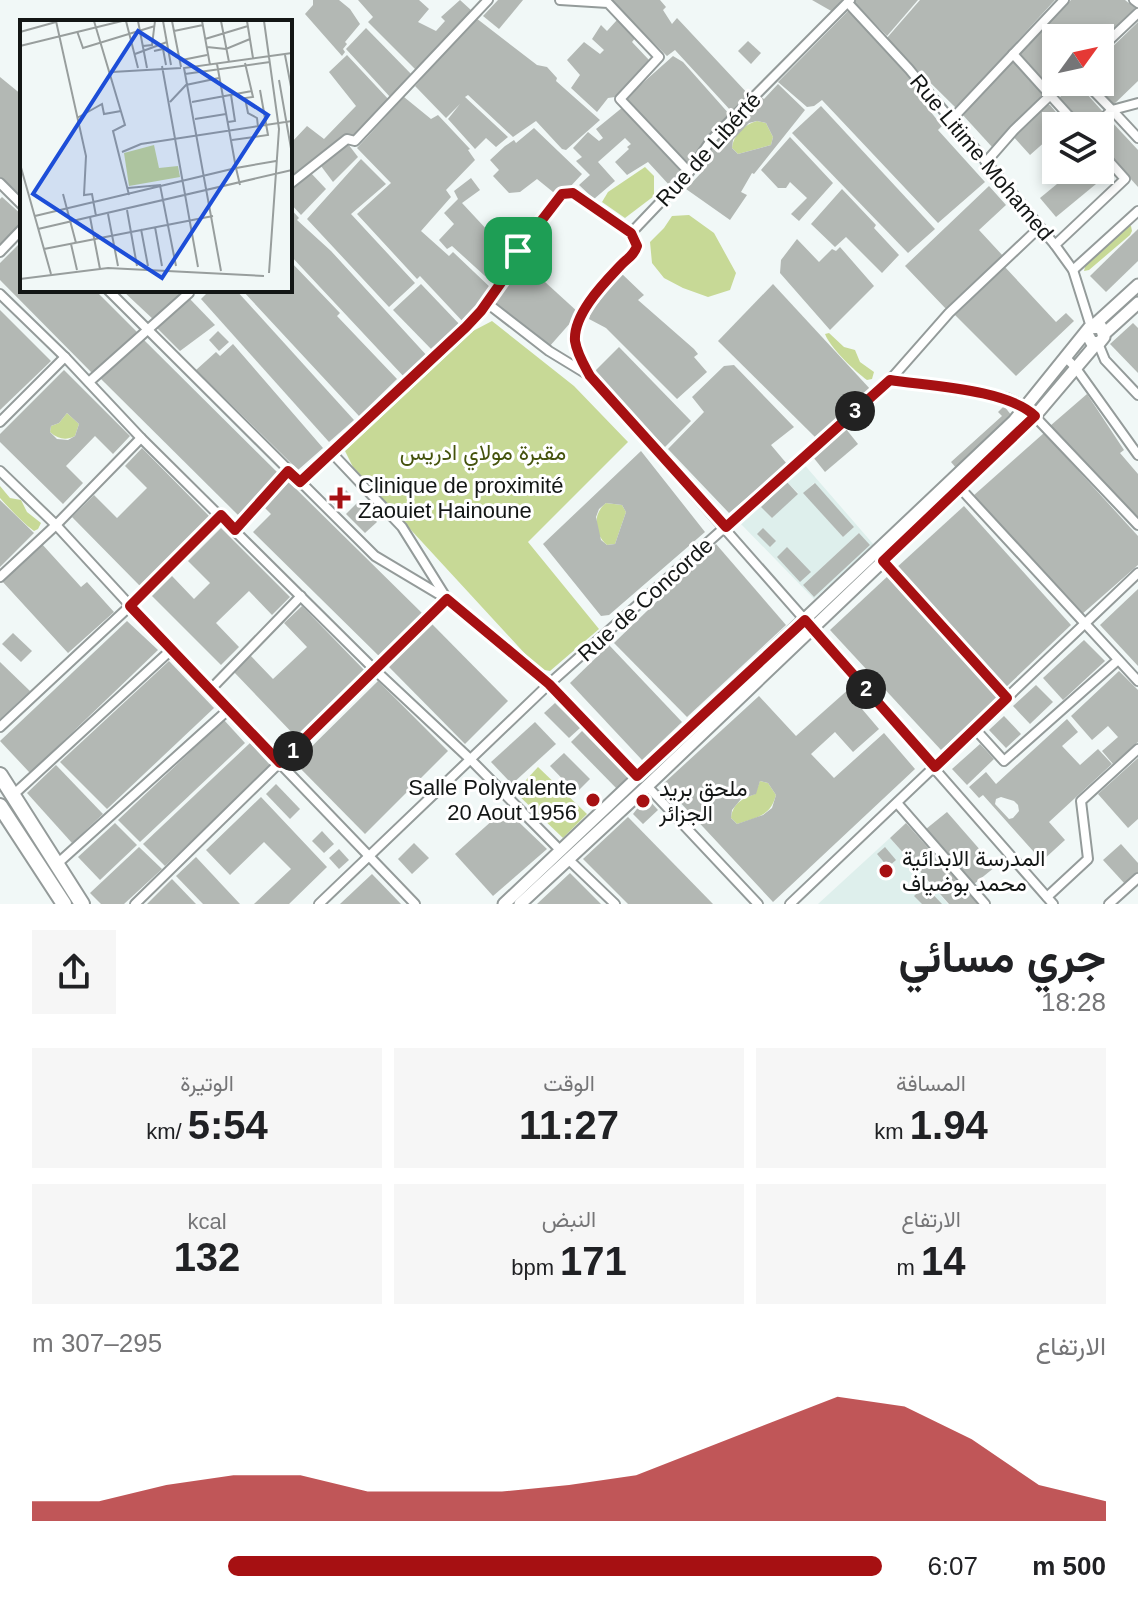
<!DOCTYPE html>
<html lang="ar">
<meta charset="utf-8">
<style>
body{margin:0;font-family:Arial,Vazirmatn,sans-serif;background:#f6f6f6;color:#202124;direction:rtl;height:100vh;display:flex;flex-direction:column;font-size:30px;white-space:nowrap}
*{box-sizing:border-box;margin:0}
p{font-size:26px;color:#757577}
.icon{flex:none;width:44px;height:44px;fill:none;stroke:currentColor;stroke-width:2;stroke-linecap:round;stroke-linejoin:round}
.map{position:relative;height:904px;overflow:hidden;direction:ltr}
.panel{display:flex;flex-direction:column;background:#fff;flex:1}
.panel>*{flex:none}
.needle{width:52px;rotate:57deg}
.fabs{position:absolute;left:1042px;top:24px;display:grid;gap:16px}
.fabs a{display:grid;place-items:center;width:72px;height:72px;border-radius:0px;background:#fff;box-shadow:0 4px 12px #0003;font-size:40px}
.pin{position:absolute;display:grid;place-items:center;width:68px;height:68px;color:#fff;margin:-34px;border-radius:16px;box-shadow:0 4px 12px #0006}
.km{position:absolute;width:40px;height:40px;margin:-20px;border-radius:50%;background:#222;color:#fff;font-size:22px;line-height:40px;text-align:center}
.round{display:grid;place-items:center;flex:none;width:84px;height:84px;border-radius:0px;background:#f6f6f6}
.head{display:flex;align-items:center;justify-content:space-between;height:136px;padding:0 32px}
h1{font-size:44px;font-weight:700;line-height:60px}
.metrics{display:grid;grid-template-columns:repeat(3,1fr);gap:12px;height:136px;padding:8px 32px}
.metrics div{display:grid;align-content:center;border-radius:0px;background:#f6f6f6;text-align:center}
.metrics b{font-size:40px;font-weight:700}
.metrics small{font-size:22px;font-weight:400}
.metrics p{font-size:22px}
.chart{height:224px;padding:16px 32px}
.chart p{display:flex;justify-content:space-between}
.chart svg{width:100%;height:144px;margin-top:8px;fill:#a61012;opacity:.7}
ul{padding:0 32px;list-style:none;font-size:26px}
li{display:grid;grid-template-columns:128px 96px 1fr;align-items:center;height:60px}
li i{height:20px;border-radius:10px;background:#a61012}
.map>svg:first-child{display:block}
.built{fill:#deefec;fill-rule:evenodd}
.green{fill:#c7d996}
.building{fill:#b3b8b4;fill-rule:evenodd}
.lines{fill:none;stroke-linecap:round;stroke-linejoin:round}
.minor-casing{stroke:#949b9a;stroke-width:12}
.tertiary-casing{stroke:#949b9a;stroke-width:15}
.primary-casing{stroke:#949b9a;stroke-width:18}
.minor{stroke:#fff;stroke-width:8}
.tertiary{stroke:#fff;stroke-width:11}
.primary{stroke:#fff;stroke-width:14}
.route-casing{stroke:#fff;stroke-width:16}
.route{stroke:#a61012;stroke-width:10}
.poi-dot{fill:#a61012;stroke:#fff;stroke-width:3}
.labels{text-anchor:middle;stroke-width:6;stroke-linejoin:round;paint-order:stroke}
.street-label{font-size:22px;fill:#131615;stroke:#fff}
.park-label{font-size:22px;fill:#45530d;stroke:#fff}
.poi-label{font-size:22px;fill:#131615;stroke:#fff;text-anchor:start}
.inset-road{fill:none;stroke:#989e9d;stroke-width:2}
.view{fill:#1d4ed8;fill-opacity:0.15;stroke:#1d4ed8;stroke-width:4}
.inset-edge{fill:none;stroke:#131615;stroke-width:4}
</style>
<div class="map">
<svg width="1138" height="904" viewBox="0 0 1138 904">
<rect width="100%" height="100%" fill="#f1f8f7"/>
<!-- built -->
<g class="built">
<path d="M802 462 874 545 814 599 739 522ZM787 482 798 493 772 518 761 506ZM814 483 854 527 843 537 804 493ZM859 533 870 545 814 597 803 585Z"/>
<polygon points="890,838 948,904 818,904"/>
</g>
<!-- green -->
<g class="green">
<path d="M757 121 766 123 773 137 771 145 738 154 732 148C733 135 745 124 757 121Z"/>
<polygon points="645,167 654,176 654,196 625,218 602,202 608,192"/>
<polygon points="689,215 714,233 736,273 730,290 708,297 683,288 664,278 652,263 650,242 664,228 672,216"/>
<polygon points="1125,224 1131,226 1132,231 1130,235 1089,270 1084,271 1086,263 1098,253 1098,248"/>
<polygon points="492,321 574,386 628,442 528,542 599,629 550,671 539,669 353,467 345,451 473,331"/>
<path d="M829 333 844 347 855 350 860 362 874 372 872 379 867 380C855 371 831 349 825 334Z"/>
<path d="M67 413 79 424 75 436C66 441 58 439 50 432L51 426 59 423Z"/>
<path d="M0 486 10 498 21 500 27 512 41 523 38 529 34 531C22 522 10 509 0 498Z"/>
<path d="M606 503 622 505 626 512 615 544 607 545C594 534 592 514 606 503Z"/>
<polygon points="538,767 587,814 563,838 515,792"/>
<path d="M760 781 768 783 776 795C770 817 757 817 737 824L731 818C733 803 742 799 755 794Z"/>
</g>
<!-- building -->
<g class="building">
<polygon points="313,0 339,0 350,9 360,24 345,42 347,44 343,49 345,52 342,56 305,14 313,5"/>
<polygon points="358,0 419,0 429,9 418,22 436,31 445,21 441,17 460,0 472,11 422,70 415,69 368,22 373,17"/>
<polygon points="498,0 523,0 499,29 483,16"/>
<polygon points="609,0 660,0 666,7 663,10 672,24 677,18 749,95 732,112 675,50 667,56"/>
<polygon points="812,0 842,0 833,12"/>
<polygon points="856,0 918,0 887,36 854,2"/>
<polygon points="920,0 1055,0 956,108 886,39"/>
<polygon points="1071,0 1125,0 1135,8 1100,44 1100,38 1056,38 1056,73 1046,83 1017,55"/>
<polygon points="849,10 919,86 914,91 942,126 938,130 985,182 938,223 822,100 814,106 807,107 778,82"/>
<polygon points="476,18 537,65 547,67 557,78 556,81 600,120 566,150 562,149 536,121 513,137 468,95 465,97 508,137 496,147 486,138 475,149 448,119 460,104 446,118 415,86"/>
<polygon points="617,20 636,37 632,42 649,60 615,97 608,98 597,112 571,88 580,75 567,60 584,42 600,54 604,50 592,39 601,25 607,31"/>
<polygon points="1138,22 1138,81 1111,107 1088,82 1100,82 1100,59"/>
<polygon points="366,28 414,77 391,98 346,49"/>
<polygon points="748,41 761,53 751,64 738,51"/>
<polygon points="347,55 390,101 353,140 290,183 290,144 307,126 324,139 356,106 329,72"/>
<polygon points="673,56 683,62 730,115 700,148 702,151 689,167 627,103 627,97"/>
<polygon points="1013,61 1044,93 993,148 961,113"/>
<polygon points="0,77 22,95 22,198 0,177"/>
<polygon points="1076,82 1103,112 1088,126 1083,126 1058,99"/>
<path d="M778 84 805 110 754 174 752 173 741 192 747 195 730 220 686 189 701 173 695 169 716 144 718 137 758 95 764 99ZM757 121 766 123 773 137 771 145 738 154 732 148 733 140 749 123Z"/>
<polygon points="404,97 431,119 438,115 470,149 468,150 475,160 446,190 451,197 421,231 449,256 453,252 493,290 465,324 420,276 417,279 357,214 391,183 357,148"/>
<polygon points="1046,105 1050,105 1065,123 1056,126 1056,132 1030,155 1012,135"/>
<polygon points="821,106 935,229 908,253 792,133"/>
<polygon points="623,107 683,171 671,187 648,162 627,175 615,162 629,149 627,147 631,144 625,138 598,162 615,181 594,199 579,185 590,175 576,161 582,157 573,148 588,132 599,141 603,138 596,129"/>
<polygon points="1110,120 1138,150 1138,187 1100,145 1100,129"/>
<polygon points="534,128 582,174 569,188 553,192 537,179 520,192 509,193 493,176 499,170 490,160 505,146 514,140 516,143"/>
<polygon points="790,137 833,183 799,221 791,214 807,198 790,182 786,188 778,188 761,170"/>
<polygon points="348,144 358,157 333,182 321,166"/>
<polygon points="361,159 386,184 351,214 415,283 389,307 307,219"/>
<polygon points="1074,170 1085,170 1096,184 1056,217 1040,198"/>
<polygon points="310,172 326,189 301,215 290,203 290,189"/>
<polygon points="471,178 480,190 462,203 489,232 486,235 508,257 504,266 508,269 496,286 452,246 447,249 439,240 454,224 444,213 458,199 454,191"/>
<polygon points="989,186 1006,205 979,230 1004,257 947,310 905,266"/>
<polygon points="842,189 876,225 874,228 899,255 882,273 846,237 835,247 811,224"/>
<polygon points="2,197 22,215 22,222 0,245 0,199"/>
<polygon points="290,208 299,218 297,220 331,251 429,358 406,379 290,255"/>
<polygon points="1138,229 1138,261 1106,292 1090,276"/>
<polygon points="797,239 819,262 832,249 836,251 840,247 874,286 830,330 780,273 781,260"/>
<polygon points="22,241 22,290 95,290 137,332 93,374 0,280 0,263"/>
<polygon points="290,261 340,313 337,316 397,379 359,416 242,290 290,290"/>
<polygon points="522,261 579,313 549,347 492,301"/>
<polygon points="1004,266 1056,322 1066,313 1074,321 1016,376 954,314"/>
<polygon points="621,273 644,295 638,300 694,349 698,354 694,357 707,372 677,399 606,328 589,319 591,312"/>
<polygon points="421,284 462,327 434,352 393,310"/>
<polygon points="773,284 871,390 817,439 718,341"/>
<polygon points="122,290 175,290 182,297 155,321"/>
<polygon points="210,290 236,290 354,420 329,442 201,299"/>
<polygon points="189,298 215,325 180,351 156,327"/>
<polygon points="0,310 51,361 0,410"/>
<polygon points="1133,323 1138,328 1138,373 1110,344"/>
<polygon points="218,331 229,342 219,351 209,340"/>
<polygon points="143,339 279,474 238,515 100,378"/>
<polygon points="233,344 323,448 298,470 196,370 216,352 220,356"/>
<polygon points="619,347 691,421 665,447 593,373"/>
<polygon points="734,365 794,427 771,445 787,464 729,513 668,449 704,412 692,397 724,366"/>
<path d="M64 370 130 436 113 454 95 436 66 466 83 483 63 504 0 442V434ZM67 413 79 424 75 436 68 440 57 439 50 432 51 426 59 423Z"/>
<polygon points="1087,394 1124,450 1120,453 1138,474 1138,519 1050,426"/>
<polygon points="1004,406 1012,416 957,469 951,462 1002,416 998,412"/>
<polygon points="846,429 858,444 825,472 813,457"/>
<polygon points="1044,433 1138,536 1138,565 1081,615 973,496"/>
<polygon points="142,448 210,517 140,586 72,517 94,495 117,518 147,488 125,466"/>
<path d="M641 451 705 532 609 615 601 616 543 544ZM606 503 622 505 626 512 615 544 607 545 601 540 596 517 599 509Z"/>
<polygon points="289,482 425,616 383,660 253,532 271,514 265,508"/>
<polygon points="787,482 798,494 772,518 761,507"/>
<polygon points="815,483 854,527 843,537 803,493"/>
<polygon points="339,489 343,493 346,490 352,496 339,509 329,499"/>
<polygon points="0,500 34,533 0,567"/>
<polygon points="358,502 377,522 365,533 346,514"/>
<polygon points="964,506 1071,625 1004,689 895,569"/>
<polygon points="221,528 290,597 272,615 249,591 216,623 239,647 221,665 152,596 172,576 194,599 210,583 188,561"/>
<polygon points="763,528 776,541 770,547 757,534"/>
<polygon points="859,533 870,545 814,597 803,585"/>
<polygon points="41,543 81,587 87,582 114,612 68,653 1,580"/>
<polygon points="716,544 786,625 687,717 614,643"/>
<polygon points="787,547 811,572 800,582 777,557"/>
<polygon points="889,575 999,697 941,750 830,630"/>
<polygon points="1138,589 1138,666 1100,625"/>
<polygon points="302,606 368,674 299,740 233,671 250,655 273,679 307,647 284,623"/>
<polygon points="127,621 158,650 30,773 0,741"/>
<polygon points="431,623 508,701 465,744 388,666"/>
<polygon points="13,633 32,651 21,662 2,644"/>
<polygon points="1084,640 1105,661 1063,700 1043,678"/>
<polygon points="609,645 682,722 642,760 570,683"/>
<polygon points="169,661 214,708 107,809 60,762"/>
<polygon points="0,662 30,691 0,719"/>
<polygon points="1119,671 1138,690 1138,742 1113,764 1102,751 1118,737 1108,726 1092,740 1071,716"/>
<polygon points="378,681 448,751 365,834 295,763"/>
<polygon points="1036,685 1053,702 1030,724 1013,706"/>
<path d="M850 688 865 705 862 709 879 729 853 752 835 732 811 754 834 778 884 733 915 769 773 902 663 784 759 696 796 736ZM760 781 768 783 776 795 772 808 763 815 737 824 731 818 732 810 741 799 756 794Z"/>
<polygon points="555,703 580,728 569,738 544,713"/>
<polygon points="1004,716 1021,734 1006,748 989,730"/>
<path d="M1067 719 1078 732 1062 746 1080 765 1098 749 1112 764 1049 822 1065 840 1042 861 983 795 979 798 969 787 986 772 996 784ZM1001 797 1014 801 1018 805 1019 811 1013 818 1009 819 995 804 996 799Z"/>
<polygon points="224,720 245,743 140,842 118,820"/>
<polygon points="535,722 556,744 512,784 491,762"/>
<polygon points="582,731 630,780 619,791 571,742"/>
<polygon points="250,743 271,766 165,866 143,844"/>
<polygon points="980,744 994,759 967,785 952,769"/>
<polygon points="564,753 590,779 576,793 550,766"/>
<polygon points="1138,758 1138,819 1128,828 1098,794"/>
<polygon points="56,765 103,814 72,843 27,793"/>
<polygon points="276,784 300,809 290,819 266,794"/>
<polygon points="261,797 327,867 289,904 254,904 291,869 264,842 230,875 206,850"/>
<polygon points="648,799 658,810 643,824 633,814 643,801 645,803"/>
<polygon points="505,809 547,849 493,896 455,854"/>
<polygon points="947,812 995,867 974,884 926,829"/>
<polygon points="628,817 713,904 628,904 583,859"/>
<polygon points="115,823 137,845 100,880 78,857"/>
<polygon points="906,823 978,904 949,904 890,838"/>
<polygon points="322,831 334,844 324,853 312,841"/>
<polygon points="414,843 429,858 412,874 398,859"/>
<polygon points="1121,844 1138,863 1138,872 1125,884 1103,860"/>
<polygon points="139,847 162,869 124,904 101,904 90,893"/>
<polygon points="885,847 896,860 888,867 877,854"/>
<polygon points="339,849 349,860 339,869 329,858"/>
<polygon points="196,857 240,904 203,904 176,876"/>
<polygon points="570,873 601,904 537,904"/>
<polygon points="372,874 401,904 340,904"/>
<polygon points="172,879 196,904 147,904"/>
<polygon points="925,886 942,904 922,904 914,896"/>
</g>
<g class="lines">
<defs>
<g id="minor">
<polyline points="560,0 608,3 659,57 620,99 689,172"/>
<polyline points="1134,0 1138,3"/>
<polyline points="848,3 909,69 1055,245 1073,270 1091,327"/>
<polyline points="1100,49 1138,13"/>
<polyline points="1013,54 1078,126"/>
<polyline points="1085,82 1112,110 1138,103"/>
<polyline points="952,119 1064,0"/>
<polyline points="1095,126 1112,110 1138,138"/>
<polyline points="986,162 1014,130 1064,82"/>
<polyline points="0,183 22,205"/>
<polyline points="290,184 347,139 355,141 488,0"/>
<polyline points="1055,245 1125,179 1100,151"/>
<polyline points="0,252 22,229"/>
<polyline points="1073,270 1138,211"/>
<polyline points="108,290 375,556 447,599 549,684 637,776"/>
<polyline points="0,294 65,357 141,438 376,671 470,759 561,851"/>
<polyline points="487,303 549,351 590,376 805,620"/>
<polyline points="1098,343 1105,360 1138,395"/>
<polyline points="1065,357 1075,367 1138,455"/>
<path d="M590 375C584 364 576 353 575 340 573 314 604 283 621 265 628 258 634 255 637 246L631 233"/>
<polyline points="890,380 1007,398 1026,407 1138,525"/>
<polyline points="89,382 189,293 186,290"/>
<polyline points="0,422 65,357"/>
<polyline points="0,471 56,525 171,650 415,904"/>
<polyline points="300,482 466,327 481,311 517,260 518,251 562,194 573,193 631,233 689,172 712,139 850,0"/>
<polyline points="960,488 1138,681"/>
<polyline points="235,530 288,471"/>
<polyline points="883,561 1007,698"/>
<polyline points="0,577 56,525 141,438"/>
<polyline points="812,629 1053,904"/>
<polyline points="210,690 301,596"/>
<polyline points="0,727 130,606 221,515"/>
<polyline points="975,729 1004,761 1118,660"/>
<polyline points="647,786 758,904"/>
<polyline points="13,795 171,650"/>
<polyline points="897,803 985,904"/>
<polyline points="568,859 615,904"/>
<polyline points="57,864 228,710"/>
<polyline points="1047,897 1088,859 1081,801 1138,749"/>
<polyline points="135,904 447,599 402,527 331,452"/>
<polyline points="319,904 549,684 890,380 949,313 1040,227"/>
<polyline points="790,904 1138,573"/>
<polyline points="1109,904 1138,878"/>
</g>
<g id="tertiary">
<polyline points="1093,326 1138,285"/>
<polyline points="1104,334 1138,303"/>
<polyline points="504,904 1014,421 1089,328 1101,327 1104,337 1100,342 1092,343 1086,332"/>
<polyline points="520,904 642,791 1035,416 1097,343"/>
</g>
<g id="primary">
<polyline points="0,775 82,904"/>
<polyline points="0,806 64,904"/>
</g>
</defs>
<!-- minor casing -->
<use href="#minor" class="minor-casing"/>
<!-- tertiary casing -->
<use href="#tertiary" class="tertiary-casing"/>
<!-- primary casing -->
<use href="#primary" class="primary-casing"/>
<!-- minor -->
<use href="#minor" class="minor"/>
<!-- tertiary -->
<use href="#tertiary" class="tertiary"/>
<!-- primary -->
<use href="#primary" class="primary"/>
</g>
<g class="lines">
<defs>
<path id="route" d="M573 193 631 233 637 246C634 255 628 258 621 265 604 283 573 314 575 341 577 354 584 365 590 376L726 527 890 380C929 386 1007 389 1035 416L883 561 1007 698 935 767 805 620 637 776 549 684 447 599 280 763 130 606 221 515 235 530 288 471 300 482 466 327 481 311 517 260 518 251 562 194Z"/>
</defs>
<!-- route casing -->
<use href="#route" class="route-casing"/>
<!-- route -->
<use href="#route" class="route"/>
</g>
<!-- markers -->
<g class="poi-dot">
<path d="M336 486h8v8h8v8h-8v8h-8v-8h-8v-8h8z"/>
<circle cx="593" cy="800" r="8"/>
<circle cx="643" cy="801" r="8"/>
<circle cx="886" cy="871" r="8"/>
</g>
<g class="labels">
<!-- street labels -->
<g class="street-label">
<text transform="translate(708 149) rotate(-48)" y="8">Rue de Libérté</text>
<text transform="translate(982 157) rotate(50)" y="8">Rue Litime Mohamed</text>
<text transform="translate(645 599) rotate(-42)" y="8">Rue de Concorde</text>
</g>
<!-- park labels -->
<g class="park-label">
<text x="483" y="460">مقبرة مولاي ادريس</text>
</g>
<!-- poi labels -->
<g class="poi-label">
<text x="358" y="493">Clinique de proximité<tspan x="358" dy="25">Zaouiet Hainoune</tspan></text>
<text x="577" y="795" text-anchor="end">Salle Polyvalente<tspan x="577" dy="25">20 Aout 1956</tspan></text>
<text x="659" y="796">ملحق بريد<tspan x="659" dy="25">الجزائر</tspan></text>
<text x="902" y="866">المدرسة الابدائية<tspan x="902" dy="25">محمد بوضياف</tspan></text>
</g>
</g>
<!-- overview -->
<g transform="translate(20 20)">
<rect width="272" height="272" fill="#f1f8f7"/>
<path d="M134 125 139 148 158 146 160 157 109 166 104 133Z" fill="#c7d996"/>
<path class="inset-road" d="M36 1 66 136 64 175 72 174 76 196M74 1 105 105 93 111 109 175M106 1 118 48M118 1 127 48M143 1 151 45M152 1 161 47M182 1 190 45M201 1 209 42M227 1 233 38M244 1 259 109 249 253M57 11 63 28 135 6M154 11 183 5M0 12 36 2M185 19 228 6M0 26 102 1M123 26 132 25 135 1M187 27 206 29 230 19M134 31 143 29 146 45M115 34 147 22M265 35 272 72M162 40 187 35M225 43 233 77 225 78 228 93 237 98 238 107M197 44 216 148 256 141M142 46 178 247M92 52 161 48M165 54 250 42M259 60 272 134M150 82 166 65 199 58M172 82 232 71M57 98 82 84 84 94 101 91M175 99 206 94M208 102 215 101 211 75M212 120 248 115 240 70M102 132 121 124 272 101M0 144 31 254M108 168 140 165 156 246M43 174 56 223M107 190 117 246M88 194 98 246M15 196 216 148 220 165M70 197 80 249M135 207 142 246M18 209 272 150M121 209 128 246M51 224 57 250M24 229 193 196M201 251 164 48 272 33M0 259 88 248 244 256"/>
<path class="view" d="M118 11 248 95 142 258 13 174Z"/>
<rect width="272" height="272" class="inset-edge"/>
</g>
</svg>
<div class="fabs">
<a><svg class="needle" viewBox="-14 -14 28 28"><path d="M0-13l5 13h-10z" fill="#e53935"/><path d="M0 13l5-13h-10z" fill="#757577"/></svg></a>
<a><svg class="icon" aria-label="layers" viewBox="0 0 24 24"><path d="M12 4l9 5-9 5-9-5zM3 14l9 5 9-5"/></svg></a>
</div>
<div class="pin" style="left:518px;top:251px;background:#1e9e55"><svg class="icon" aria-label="arrive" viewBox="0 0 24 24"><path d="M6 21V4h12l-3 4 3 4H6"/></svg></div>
<b class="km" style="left:293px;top:751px">1</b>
<b class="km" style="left:866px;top:689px">2</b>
<b class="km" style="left:855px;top:411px">3</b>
</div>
<section class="panel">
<div class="head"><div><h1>جري مسائي</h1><p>18:28</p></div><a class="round"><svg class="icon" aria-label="share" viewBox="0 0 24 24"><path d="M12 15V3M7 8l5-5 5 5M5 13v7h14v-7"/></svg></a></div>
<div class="metrics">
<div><p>المسافة</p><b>1.94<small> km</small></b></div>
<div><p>الوقت</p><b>11:27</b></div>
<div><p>الوتيرة</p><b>5:54<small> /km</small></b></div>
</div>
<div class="metrics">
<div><p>الارتفاع</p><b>14<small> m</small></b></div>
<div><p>النبض</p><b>171<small> bpm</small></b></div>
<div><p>kcal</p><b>132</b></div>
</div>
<div class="chart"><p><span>الارتفاع</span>295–307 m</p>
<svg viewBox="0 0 160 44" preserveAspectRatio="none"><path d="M0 44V38L10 38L20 33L30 30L40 30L50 35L60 35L70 35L80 33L90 30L100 22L110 14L120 6L130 9L140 19L150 33L160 38V44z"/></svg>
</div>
<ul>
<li><b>500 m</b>6:07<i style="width:77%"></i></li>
</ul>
</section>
